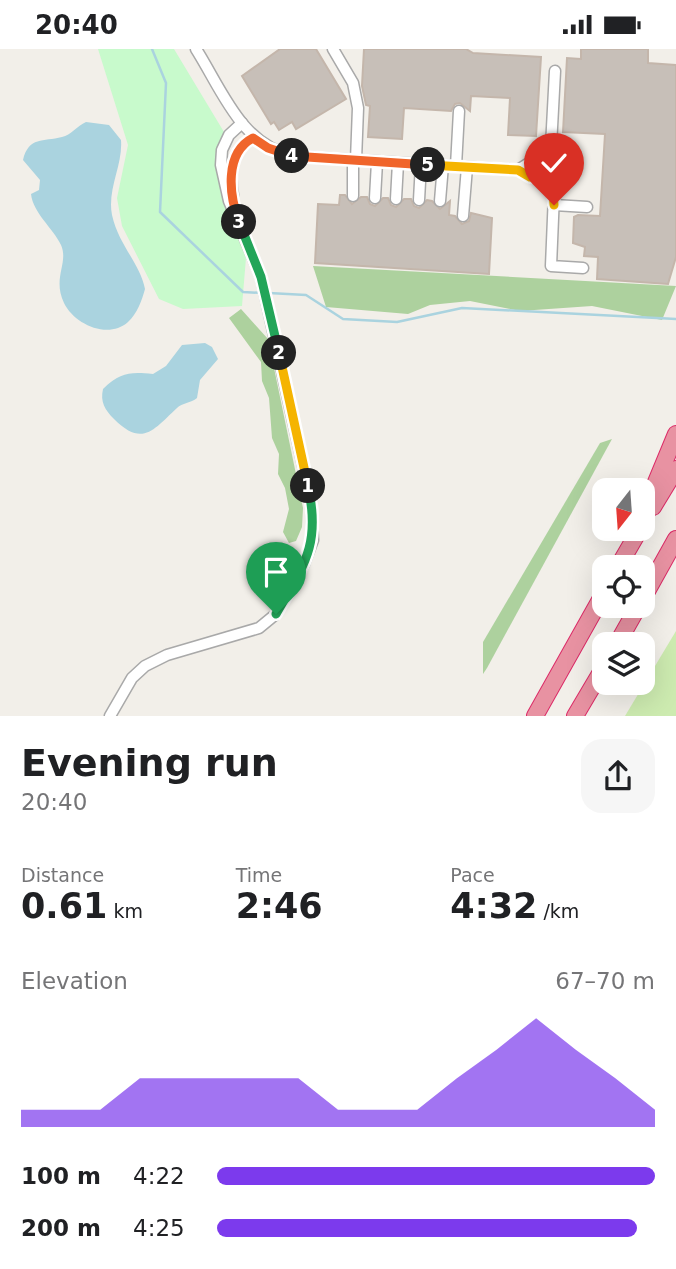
<!DOCTYPE html>
<meta charset="utf-8">
<style>
body{margin:0;font-family:"DejaVu Sans",sans-serif;background:#f6f6f6;color:#202124;height:100vh;display:flex;flex-direction:column;font-size:26px;white-space:nowrap}
*{box-sizing:border-box;margin:0}
p{font-size:23px;color:#757577}
.icon{flex:none;width:38px;height:38px;fill:none;stroke:currentColor;stroke-width:2;stroke-linecap:round;stroke-linejoin:round}
.map{position:relative;height:667px;overflow:hidden}
.side{display:flex;flex-direction:column;background:#fff;flex:1}
.side>*{flex:none}
.needle{width:46px;rotate:197deg}
.tools{position:absolute;left:592px;top:429px;display:grid;gap:14px}
.tools a{display:grid;place-items:center;width:63px;height:63px;border-radius:14px;background:#fff;box-shadow:0 7px 28px #0002;font-size:35px}
.pin{position:absolute;display:grid;place-items:center;width:60px;height:60px;color:#fff;margin:-72px -30px;border-radius:50% 50% 50% 0;rotate:-45deg;box-shadow:0 0 7px #0007}
.pin .icon{rotate:45deg}
.km{position:absolute;width:35px;height:35px;margin:-18px;border-radius:50%;background:#222;color:#fff;font-size:19px;line-height:35px;text-align:center}
.round{display:grid;place-items:center;flex:none;width:74px;height:74px;border-radius:21px;background:#f6f6f6}
.head{display:flex;align-items:center;justify-content:space-between;height:119px;padding:0 21px}
h1{font-size:38px;font-weight:800;line-height:52px}
.figures{display:grid;grid-template-columns:repeat(3,1fr);gap:10px;height:119px;padding:7px 21px}
.figures div{display:grid;align-content:center}
.figures b{font-size:35px;font-weight:800}
.figures small{font-size:19px;font-weight:400}
.figures p{font-size:19px}
.chart{height:196px;padding:14px 21px}
.chart p{display:flex;justify-content:space-between}
.chart svg{width:100%;height:126px;margin-top:7px;fill:#7c3aed;opacity:.7}
ul{padding:0 21px;list-style:none;font-size:23px}
li{display:grid;grid-template-columns:112px 84px 1fr;align-items:center;height:52px}
li i{height:18px;border-radius:9px;background:#7c3aed}
.status{display:flex;justify-content:space-between;align-items:center;height:49px;padding:0 35px;background:#fff;direction:ltr}
.status svg{height:19px;fill:currentColor}
.map>svg:first-child{display:block}
.grass{fill:#cdebb0}
.forest{fill:#add19e}
.park{fill:#c8facc}
.water{fill:#aad3df}
.lines{fill:none;stroke-linecap:round;stroke-linejoin:round}
.stream{stroke:#aad3df;stroke-width:2.5}
.building{fill:#c7bfb8;stroke:#c4b6ab;stroke-width:2}
.minor-casing{stroke:#a9a9a9;stroke-width:13}
.highway-casing{stroke:#dc2a67;stroke-width:18}
.minor{stroke:#fff;stroke-width:10}
.highway{stroke:#e892a2;stroke-width:16}
.split-1-casing{stroke:#fff;stroke-width:14}
.split-2-casing{stroke:#fff;stroke-width:14}
.split-3-casing{stroke:#fff;stroke-width:14}
.split-4-casing{stroke:#fff;stroke-width:14}
.split-5-casing{stroke:#fff;stroke-width:14}
.split-6-casing{stroke:#fff;stroke-width:14}
.split-1{stroke:#22a559;stroke-width:9}
.split-2{stroke:#f5b400;stroke-width:9}
.split-3{stroke:#22a559;stroke-width:9}
.split-4{stroke:#f0652b;stroke-width:9}
.split-5{stroke:#f0652b;stroke-width:9}
.split-6{stroke:#f5b400;stroke-width:9}
</style>
<div class="status"><b>20:40</b><svg viewBox="0 0 49 12"><path d="M0 12V9h3v3zM5 12V6h3v6zM10 12V3h3v9zM15 12V0h3v12zM26 1h20v11H26zM47 4h2v5h-2z"/></svg></div>
<div class="map">
<svg width="676" height="667" viewBox="0 0 676 667">
<rect width="100%" height="100%" fill="#f2efe9"/>
<!-- grass -->
<polygon class="grass" points="676,582 676,667 625,667"/>
<!-- forest -->
<g class="forest">
<polygon points="313,217 676,237 662,271 592,257 520,262 470,252 430,256 408,265 326,258"/>
<polygon points="241,260 268,290 303,459 302,478 296,492 289,494 283,483 289,460 285,439 278,425 279,405 272,389 269,349 262,332 261,313 229,269"/>
<polygon points="612,390 487,619 483,625 483,593 600,394"/>
</g>
<!-- park -->
<polygon class="park" points="98,0 174,0 224,83 217,103 216,121 246,209 242,257 183,260 159,250 122,177 117,149 128,96"/>
<!-- water -->
<g class="water">
<path d="M86 73 109 76 121 91C123 116 107 140 112 166 119 197 140 214 145 240 142 251 137 265 128 273 108 291 74 275 64 254 52 229 69 214 61 196 53 179 33 164 31 145L39 141 40 131 23 111C29 87 43 93 62 88 71 86 77 77 86 73Z"/>
<path d="M205 294 212 298 218 310 200 331 197 349C191 354 182 354 177 359 154 380 143 399 114 370 105 361 100 353 103 340 121 323 130 323 153 325L166 317 182 296Z"/>
</g>
<g class="lines">
<!-- stream -->
<g class="stream">
<polyline points="152,0 166,34 160,163 243,243 263,244"/>
<polyline points="269,244 306,246 343,270 397,273 462,259 676,270"/>
</g>
</g>
<!-- building -->
<g class="building">
<polygon points="280,0 316,0 346,50 296,80 292,73 279,81 274,73 271,75 242,27"/>
<polygon points="364,0 466,0 473,4 541,8 536,87 508,86 510,49 471,47 470,62 460,54 455,55 451,62 404,59 402,90 368,88 370,57 366,56 362,37"/>
<polygon points="581,0 648,0 648,14 676,16 676,208 668,235 597,230 598,208 584,207 585,198 573,194 574,168 578,166 600,167 605,85 563,83 567,9 581,10"/>
<polygon points="340,146 345,146 352,155 361,148 367,148 370,155 375,157 383,149 388,149 391,156 396,158 404,150 411,150 414,157 419,159 427,151 432,152 440,160 450,152 449,166 455,167 462,175 469,172 471,164 492,169 489,225 315,214 318,155 339,156"/>
</g>
<g class="lines">
<defs>
<g id="minor">
<path d="M196 0C222 41 241 96 293 107L518 121 530 128 552 130"/>
<polyline points="333,0 353,34 358,59 356,111"/>
<polyline points="555,22 550,116 554,145 551,217 583,219"/>
<polyline points="456,117 459,62"/>
<polyline points="518,121 529,114 550,116"/>
<path d="M233 146C229 123 232 100 253 89"/>
<polyline points="353,147 353,111"/>
<polyline points="375,149 377,113"/>
<polyline points="396,150 398,114"/>
<polyline points="419,151 421,115"/>
<polyline points="440,152 443,116"/>
<polyline points="554,156 587,158"/>
<polyline points="463,167 467,118"/>
<polyline points="110,667 132,629 145,617 167,606 259,579 276,565 304,515 313,491 311,452 261,228 229,152 221,116 222,101 229,86 242,74"/>
</g>
<g id="highway">
<polyline points="653,458 676,420"/>
<polyline points="642,467 676,385"/>
<polyline points="618,518 640,480"/>
<polyline points="642,551 676,490"/>
<polyline points="617,595 639,556"/>
<polyline points="535,667 604,544"/>
<polyline points="575,667 604,618"/>
</g>
</defs>
<!-- minor casing -->
<use href="#minor" class="minor-casing"/>
<!-- highway casing -->
<use href="#highway" class="highway-casing"/>
<!-- minor -->
<use href="#minor" class="minor"/>
<!-- highway -->
<use href="#highway" class="highway"/>
</g>
<g class="lines">
<defs>
<path id="split-1" d="M276 565C304 516 321 496 308 437"/>
<polyline id="split-2" points="279,304 308,437"/>
<polyline id="split-3" points="239,173 261,228 279,304"/>
<path id="split-4" d="M239 173C229 146 224 104 253 89L268 99 292 107"/>
<polyline id="split-5" points="292,107 428,116"/>
<polyline id="split-6" points="428,116 518,121 530,128 552,130 554,156"/>
</defs>
<!-- split-1 casing -->
<use href="#split-1" class="split-1-casing"/>
<!-- split-2 casing -->
<use href="#split-2" class="split-2-casing"/>
<!-- split-3 casing -->
<use href="#split-3" class="split-3-casing"/>
<!-- split-4 casing -->
<use href="#split-4" class="split-4-casing"/>
<!-- split-5 casing -->
<use href="#split-5" class="split-5-casing"/>
<!-- split-6 casing -->
<use href="#split-6" class="split-6-casing"/>
<!-- split-1 -->
<use href="#split-1" class="split-1"/>
<!-- split-2 -->
<use href="#split-2" class="split-2"/>
<!-- split-3 -->
<use href="#split-3" class="split-3"/>
<!-- split-4 -->
<use href="#split-4" class="split-4"/>
<!-- split-5 -->
<use href="#split-5" class="split-5"/>
<!-- split-6 -->
<use href="#split-6" class="split-6"/>
</g>
</svg>
<div class="tools">
<a><svg class="needle" viewBox="-14 -14 28 28"><path d="M0-13l5 13h-10z" fill="#e53935"/><path d="M0 13l5-13h-10z" fill="#757577"/></svg></a>
<a><svg class="icon" aria-label="locate" viewBox="0 0 24 24"><circle cx="12" cy="12" r="6"/><path d="M12 2v4M12 18v4M2 12h4M18 12h4"/></svg></a>
<a><svg class="icon" aria-label="layers" viewBox="0 0 24 24"><path d="M12 4l9 5-9 5-9-5zM3 14l9 5 9-5"/></svg></a>
</div>
<div class="pin" style="left:276px;top:565px;background:#1e9e55"><svg class="icon" aria-label="arrive" viewBox="0 0 24 24"><path d="M6 21V4h12l-3 4 3 4H6"/></svg></div>
<div class="pin" style="left:554px;top:156px;background:#d93025"><svg class="icon" aria-label="check" viewBox="0 0 24 24"><path d="M5 12l5 5 9-10"/></svg></div>
<b class="km" style="left:308px;top:437px">1</b>
<b class="km" style="left:279px;top:304px">2</b>
<b class="km" style="left:239px;top:173px">3</b>
<b class="km" style="left:292px;top:107px">4</b>
<b class="km" style="left:428px;top:116px">5</b>
</div>
<section class="side">
<div class="head"><div><h1>Evening run</h1><p>20:40</p></div><a class="round"><svg class="icon" aria-label="share" viewBox="0 0 24 24"><path d="M12 15V3M7 8l5-5 5 5M5 13v7h14v-7"/></svg></a></div>
<div class="figures">
<div><p>Distance</p><b>0.61<small> km</small></b></div>
<div><p>Time</p><b>2:46</b></div>
<div><p>Pace</p><b>4:32<small> /km</small></b></div>
</div>
<div class="chart"><p><span>Elevation</span>67–70 m</p>
<svg viewBox="0 0 160 44" preserveAspectRatio="none"><path d="M0 44V38L10 38L20 38L30 27L40 27L50 27L60 27L70 27L80 38L90 38L100 38L110 27L120 17L130 6L140 17L150 27L160 38V44z"/></svg>
</div>
<ul>
<li><b>100 m</b>4:22<i style="width:100%"></i></li>
<li><b>200 m</b>4:25<i style="width:96%"></i></li>
</ul>
</section>
